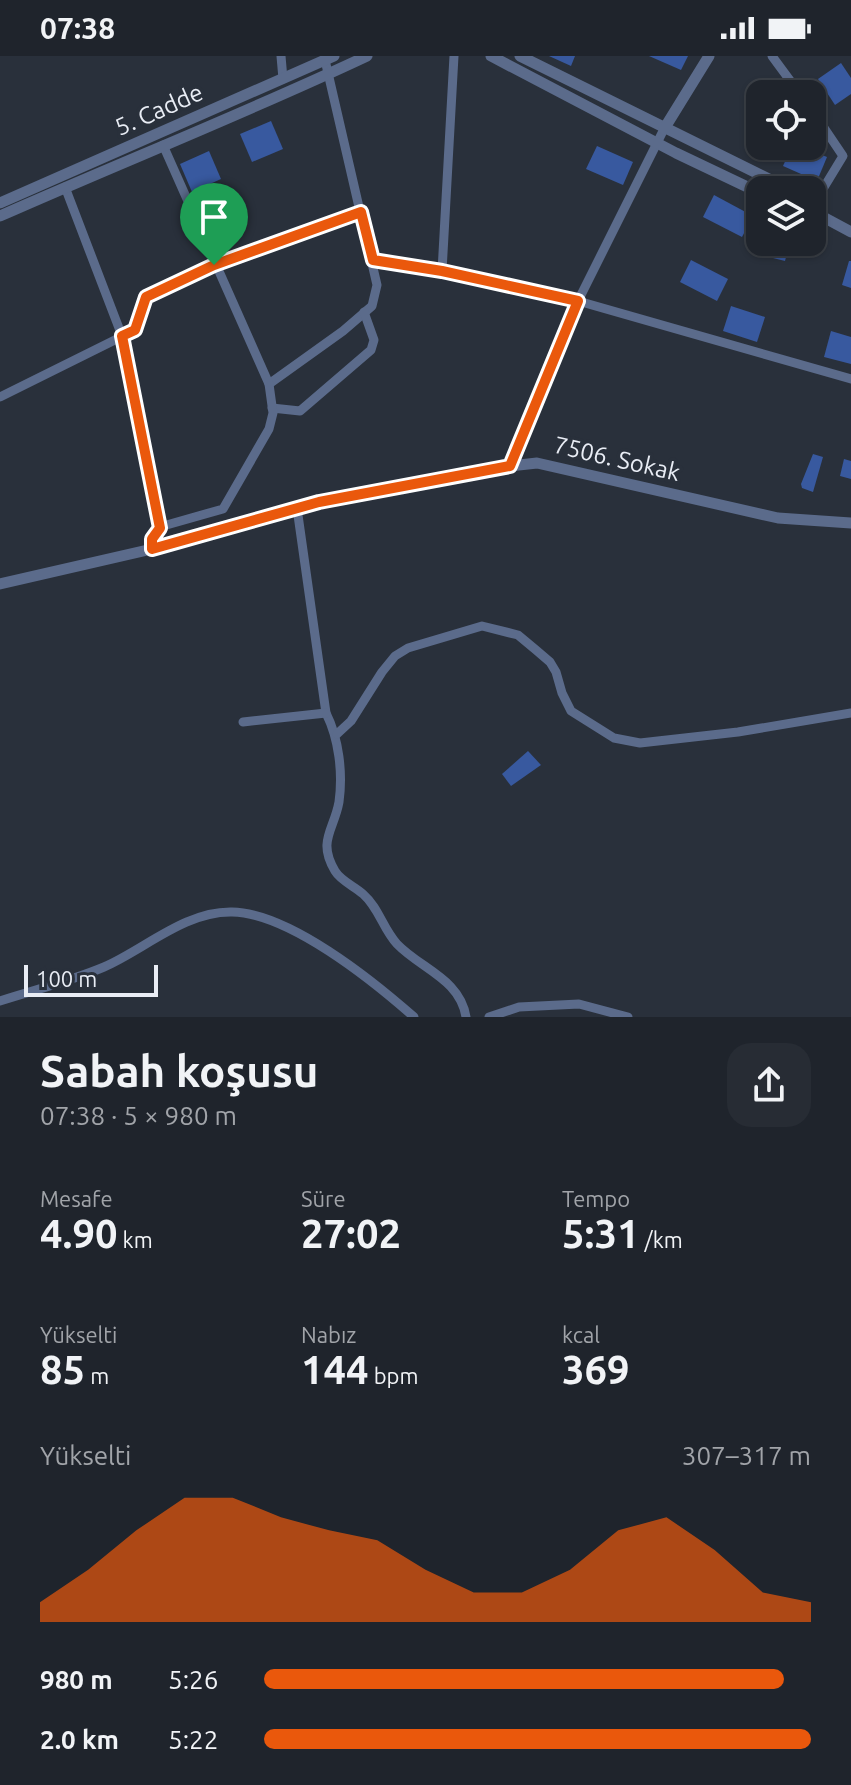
<!DOCTYPE html>
<html lang="tr">
<meta charset="utf-8">
<style>
body{margin:0;font-family:Ubuntu,sans-serif;background:#272c34;color:#f1f3f6;height:100vh;display:flex;flex-direction:column;font-size:30px;white-space:nowrap}
*{box-sizing:border-box;margin:0}
p{font-size:26px;color:#a1a4a9}
.icon{flex:none;width:44px;height:44px;fill:none;stroke:currentColor;stroke-width:2;stroke-linecap:round;stroke-linejoin:round}
.map{position:relative;height:961px;overflow:hidden}
.details{display:flex;flex-direction:column;background:#1f242c;flex:1}
.details>*{flex:none}
.tools{position:absolute;left:746px;top:24px;display:grid;gap:16px}
.tools a{display:grid;place-items:center;width:80px;height:80px;border-radius:16px;background:#1f242c;box-shadow:0 2px 6px #0004,0 0 0 2px #3c4148;font-size:40px}
.scale{position:absolute;left:24px;bottom:20px;width:134px;box-sizing:border-box;padding-left:8px;border:4px solid #e9edf5;border-top:0;font-size:22px;line-height:28px;white-space:nowrap;color:#e9edf5;-webkit-text-stroke:6px #29303b;paint-order:stroke}
.pin{position:absolute;display:grid;place-items:center;width:68px;height:68px;color:#fff;margin:-82px -34px;border-radius:50% 50% 50% 0;rotate:-45deg;box-shadow:0 0 8px #0007}
.pin .icon{rotate:45deg}
.round{display:grid;place-items:center;flex:none;width:84px;height:84px;border-radius:24px;background:#272c34}
.headline{display:flex;align-items:center;justify-content:space-between;height:136px;padding:0 40px}
h1{font-size:44px;font-weight:600;line-height:60px}
.stats{display:grid;grid-template-columns:repeat(3,1fr);gap:12px;height:136px;padding:8px 40px}
.stats div{display:grid;align-content:center}
.stats b{font-size:40px;font-weight:600}
.stats small{font-size:22px;font-weight:400}
.stats p{font-size:22px}
.chart{height:224px;padding:16px 40px}
.chart p{display:flex;justify-content:space-between}
.chart svg{width:100%;height:144px;margin-top:8px;fill:#ea580c;opacity:.7}
ul{padding:0 40px;list-style:none;font-size:26px}
li{display:grid;grid-template-columns:128px 96px 1fr;align-items:center;height:60px}
li i{height:20px;border-radius:10px;background:#ea580c}
.status{display:flex;justify-content:space-between;align-items:center;height:56px;padding:0 40px;background:#1f242c;direction:ltr}
.status svg{height:22px;fill:currentColor}
.map>svg:first-child{display:block}
.building{fill:#38599f}
.lines{fill:none;stroke-linecap:round;stroke-linejoin:round}
.minor{stroke:#5b6b8b;stroke-width:9}
.tertiary{stroke:#5b6b8b;stroke-width:11}
.route-casing{stroke:#fff;stroke-width:16}
.route{stroke:#ea580c;stroke-width:10}
.labels{text-anchor:middle;stroke-width:7;stroke-linejoin:round;paint-order:stroke}
.street-label{font-size:24px;fill:#e9edf5;stroke:#29303b}
</style>
<div class="status"><b>07:38</b><svg viewBox="0 0 49 12"><path d="M0 12V9h3v3zM5 12V6h3v6zM10 12V3h3v9zM15 12V0h3v12zM26 1h20v11H26zM47 4h2v5h-2z"/></svg></div>
<div class="map">
<svg width="851" height="961" viewBox="0 0 851 961">
<rect width="100%" height="100%" fill="#29303b"/>
<!-- building -->
<g class="building">
<polygon points="549,0 575,0 571,10"/>
<polygon points="649,0 688,0 681,14"/>
<polygon points="841,7 851,22 851,38 835,49 818,23"/>
<polygon points="271,65 283,93 252,106 240,78"/>
<polygon points="597,90 633,106 623,129 586,113"/>
<polygon points="792,90 801,90 827,101 817,125 783,110"/>
<polygon points="209,95 221,123 192,136 180,108"/>
<polygon points="714,139 753,160 742,181 703,161"/>
<polygon points="756,186 790,186 785,205 753,197"/>
<polygon points="691,204 728,223 717,245 680,226"/>
<polygon points="849,205 851,205 851,232 842,229"/>
<polygon points="731,250 765,261 757,286 723,275"/>
<polygon points="831,275 851,281 851,308 824,301"/>
<polygon points="813,398 823,401 813,436 802,432 801,428"/>
<polygon points="844,403 851,405 851,423 840,420"/>
<polygon points="528,695 541,709 511,730 502,718"/>
</g>
<g class="lines">
<!-- minor -->
<g class="minor">
<polyline points="281,0 283,23"/>
<polyline points="772,0 800,38"/>
<polyline points="812,54 843,100 812,151"/>
<polyline points="65,131 122,280 160,472"/>
<polyline points="373,204 442,215 578,245 851,323"/>
<polyline points="442,215 454,0"/>
<polyline points="269,328 343,275 372,250 377,229 325,4"/>
<polyline points="0,341 135,274 146,241 214,209 361,156"/>
<polyline points="272,352 300,355 371,294 374,284 364,256"/>
<polyline points="510,410 578,245 664,73"/>
<path d="M297 452 326 657C339 683 343 717 339 746 334 774 317 785 335 815 341 825 354 830 363 838 379 852 383 873 397 888 421 913 460 923 466 961"/>
<polyline points="152,493 152,483 163,470 223,453 269,373 273,357 269,328 163,89"/>
<polyline points="243,666 326,657"/>
<polyline points="337,678 351,665 382,616 395,600 408,592 482,570 518,579 536,594 550,606 556,616 562,637 571,655 614,682 640,687 738,676 851,657"/>
<path d="M0 945C34 934 71 925 104 911 145 893 185 855 232 856 289 857 372 924 414 961"/>
<polyline points="489,961 519,951 579,948 628,961"/>
</g>
<!-- tertiary -->
<g class="tertiary">
<polyline points="491,0 676,97 760,137"/>
<polyline points="520,0 791,134"/>
<polyline points="664,73 709,0"/>
<polyline points="0,147 334,0"/>
<polyline points="812,155 851,176"/>
<path d="M0 160C122 106 246 57 367 0"/>
<polyline points="0,528 152,493 319,446 493,412 537,407 778,462 851,467"/>
</g>
</g>
<g class="lines">
<defs>
<polygon id="route" points="361,156 373,204 442,215 578,245 510,410 319,446 152,493 152,483 160,472 122,280 135,274 146,241 214,209"/>
</defs>
<!-- route casing -->
<use href="#route" class="route-casing"/>
<!-- route -->
<use href="#route" class="route"/>
</g>
<g class="labels">
<!-- street labels -->
<g class="street-label">
<text transform="translate(159 54) rotate(-24)" y="8">5. Cadde</text>
<text transform="translate(617 403) rotate(13)" y="8">7506. Sokak</text>
</g>
</g>
</svg>
<div class="tools">
<a><svg class="icon" aria-label="locate" viewBox="0 0 24 24"><circle cx="12" cy="12" r="6"/><path d="M12 2v4M12 18v4M2 12h4M18 12h4"/></svg></a>
<a><svg class="icon" aria-label="layers" viewBox="0 0 24 24"><path d="M12 4l9 5-9 5-9-5zM3 14l9 5 9-5"/></svg></a>
</div>
<div class="scale">100 m</div>
<div class="pin" style="left:214px;top:209px;background:#1e9e55"><svg class="icon" aria-label="arrive" viewBox="0 0 24 24"><path d="M6 21V4h12l-3 4 3 4H6"/></svg></div>
</div>
<section class="details">
<div class="headline"><div><h1>Sabah koşusu</h1><p>07:38 · 5 × 980 m</p></div><a class="round"><svg class="icon" aria-label="share" viewBox="0 0 24 24"><path d="M12 15V3M7 8l5-5 5 5M5 13v7h14v-7"/></svg></a></div>
<div class="stats">
<div><p>Mesafe</p><b>4.90<small> km</small></b></div>
<div><p>Süre</p><b>27:02</b></div>
<div><p>Tempo</p><b>5:31<small> /km</small></b></div>
</div>
<div class="stats">
<div><p>Yükselti</p><b>85<small> m</small></b></div>
<div><p>Nabız</p><b>144<small> bpm</small></b></div>
<div><p>kcal</p><b>369</b></div>
</div>
<div class="chart"><p><span>Yükselti</span>307–317 m</p>
<svg viewBox="0 0 160 44" preserveAspectRatio="none"><path d="M0 44V38L10 28L20 16L30 6L40 6L50 12L60 16L70 19L80 28L90 35L100 35L110 28L120 16L130 12L140 22L150 35L160 38V44z"/></svg>
</div>
<ul>
<li><b>980 m</b>5:26<i style="width:95%"></i></li>
<li><b>2.0 km</b>5:22<i style="width:100%"></i></li>
</ul>
</section>
